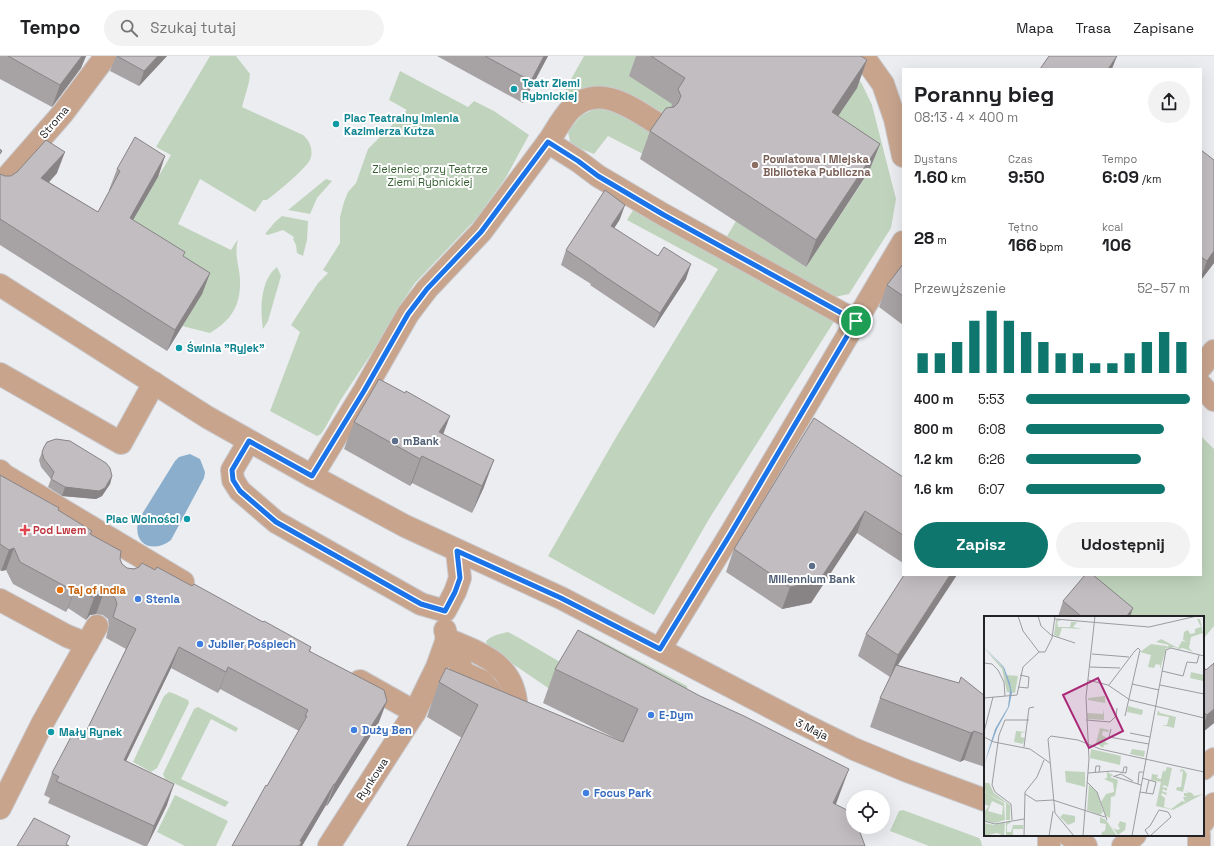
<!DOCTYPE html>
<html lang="pl">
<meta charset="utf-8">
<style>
body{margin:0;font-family:"Space Grotesk",sans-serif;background:#f2f2f2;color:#202124;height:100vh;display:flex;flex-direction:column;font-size:15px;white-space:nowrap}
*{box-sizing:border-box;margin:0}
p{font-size:13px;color:#757577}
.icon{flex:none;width:22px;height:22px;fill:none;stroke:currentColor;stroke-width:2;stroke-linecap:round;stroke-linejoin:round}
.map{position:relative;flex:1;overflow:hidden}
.side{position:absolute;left:902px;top:12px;width:300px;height:508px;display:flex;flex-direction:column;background:#fff;border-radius:0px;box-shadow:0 4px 16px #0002}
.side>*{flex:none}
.tools{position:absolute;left:846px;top:734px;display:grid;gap:8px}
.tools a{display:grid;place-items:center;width:44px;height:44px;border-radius:50%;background:#fff;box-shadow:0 4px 16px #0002;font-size:20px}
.pin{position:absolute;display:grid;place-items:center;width:34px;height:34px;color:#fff;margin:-17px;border:2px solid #fff;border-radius:50%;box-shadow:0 1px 4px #0007}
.round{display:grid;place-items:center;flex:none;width:42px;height:42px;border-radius:21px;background:#f2f2f2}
.headline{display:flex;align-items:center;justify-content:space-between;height:68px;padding:0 12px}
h1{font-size:22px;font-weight:800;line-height:30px}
.metrics{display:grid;grid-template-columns:repeat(3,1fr);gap:6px;height:68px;padding:4px 12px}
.metrics div{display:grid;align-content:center}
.metrics b{font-size:17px;font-weight:800}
.metrics small{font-size:11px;font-weight:400}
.metrics p{font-size:11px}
.chart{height:112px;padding:8px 12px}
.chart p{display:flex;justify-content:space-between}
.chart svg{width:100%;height:72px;margin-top:4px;stroke:#0f766e;stroke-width:6}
.cta{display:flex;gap:8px;margin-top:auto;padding:8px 12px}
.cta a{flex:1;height:46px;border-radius:24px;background:#0f766e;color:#fff;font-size:16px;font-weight:800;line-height:46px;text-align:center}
.cta a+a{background:#f2f2f2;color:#202124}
ul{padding:0 12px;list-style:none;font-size:13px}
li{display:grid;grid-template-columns:64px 48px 1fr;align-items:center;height:30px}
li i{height:10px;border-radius:5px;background:#0f766e}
header{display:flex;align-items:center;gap:24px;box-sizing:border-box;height:56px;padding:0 20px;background:#fff;border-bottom:1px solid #e0e0e0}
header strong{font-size:19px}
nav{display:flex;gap:22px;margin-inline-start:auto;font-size:14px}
.search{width:280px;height:36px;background:#f2f2f2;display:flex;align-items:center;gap:10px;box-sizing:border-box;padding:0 14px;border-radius:22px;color:#757577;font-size:15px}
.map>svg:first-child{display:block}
.green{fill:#c0d4bd}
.water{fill:#8aaecc}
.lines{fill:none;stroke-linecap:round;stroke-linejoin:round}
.minor-casing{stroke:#c8c8cc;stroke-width:24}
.minor{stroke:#c8a48d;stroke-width:22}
.wall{fill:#a7a3a5}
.shaded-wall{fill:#888486}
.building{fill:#c2bdc0;stroke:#888486}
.route-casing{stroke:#fff;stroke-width:8}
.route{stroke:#1a73e8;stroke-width:5}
.culture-dot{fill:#0f9aa8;stroke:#fff;stroke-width:1.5}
.education-dot{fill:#8d6e63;stroke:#fff;stroke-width:1.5}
.service-dot{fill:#5c6f8a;stroke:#fff;stroke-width:1.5}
.health-dot{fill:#e0444e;stroke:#fff;stroke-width:1.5}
.food-dot{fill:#e8710a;stroke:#fff;stroke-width:1.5}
.shop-dot{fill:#3f7fe0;stroke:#fff;stroke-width:1.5}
.labels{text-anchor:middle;stroke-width:4;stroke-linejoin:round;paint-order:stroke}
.culture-label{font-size:11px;font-weight:bold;fill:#0d838f;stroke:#fff;text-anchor:start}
.street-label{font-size:11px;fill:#222224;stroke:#fff}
.education-label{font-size:11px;font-weight:bold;fill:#785e54;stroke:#fff;text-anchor:start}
.park-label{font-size:11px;fill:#366031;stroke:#fff}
.service-label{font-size:11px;font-weight:bold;fill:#4e5e75;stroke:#fff;text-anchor:start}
.health-label{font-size:11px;font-weight:bold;fill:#be3a42;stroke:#fff;text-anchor:start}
.food-label{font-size:11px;font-weight:bold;fill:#c56008;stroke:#fff;text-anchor:start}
.shop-label{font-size:11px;font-weight:bold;fill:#366cbe;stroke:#fff;text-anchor:start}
.inset-road{fill:none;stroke:#9b9c9f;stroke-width:1}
.view{fill:#aa2977;fill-opacity:0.15;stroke:#aa2977;stroke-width:2}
.inset-edge{fill:none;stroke:#222224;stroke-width:2}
</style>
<header>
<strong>Tempo</strong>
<div class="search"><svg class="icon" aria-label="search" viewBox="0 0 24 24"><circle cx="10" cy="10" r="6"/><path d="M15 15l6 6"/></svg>Szukaj tutaj</div>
<nav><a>Mapa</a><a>Trasa</a><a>Zapisane</a></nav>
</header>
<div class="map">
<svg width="1214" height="790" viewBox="0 0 1214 790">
<rect width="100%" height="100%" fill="#ecedf1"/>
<!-- green -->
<g class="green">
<path d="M210 0H236L250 18 249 26 242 51 303 79C309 84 313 92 311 101 310 110 276 137 267 144H263L255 156 200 123 178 168 231 194 238 183C234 199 239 208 240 223 241 249 232 264 210 277L182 270 126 176 171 99 156 91Z"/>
<polygon points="584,0 642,0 675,50 667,62 617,33 600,30 569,40 564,36"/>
<polygon points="847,8 862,28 872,49 896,143 891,172 849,238 835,241 726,182 736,165 806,211 869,116 822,84"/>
<polygon points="400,15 468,51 474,45 494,55 529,79 505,123 476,163 415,227 401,248 373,295 340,345 325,372 321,378 317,380 270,355 300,276 291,269 318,227 328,217 323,214 340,187 340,161 344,146 348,136 356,127 368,93 407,54 389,44"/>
<polygon points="616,51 658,76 643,98 608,80 594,98 579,92 570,86 568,75 582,59 597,52"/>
<polygon points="326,123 332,125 317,142 310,158 288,154"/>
<polygon points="635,151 835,264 709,463 654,559 548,500 615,383 718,213 627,164"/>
<polygon points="282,160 308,165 307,184 303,200 297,197 296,189 293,183 294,181 283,174 268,179 265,178 275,166"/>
<path d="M277 211 281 220 268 265 263 273C260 254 260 224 277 211Z"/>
<polygon points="1201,380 1214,393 1214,570 1203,583 1203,561 1119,561 1090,519 1201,519"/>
<path d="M508 576 521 583 565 609 551 634 513 608 505 600 487 589 486 585C493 579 499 578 508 576Z"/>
<polygon points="586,577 687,630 688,640 589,589"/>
<polygon points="169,636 175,638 188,644 189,647 157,712 151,716 133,706 164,640"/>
<polygon points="198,651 238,672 236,676 211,663 181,723 229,746 225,751 165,723 163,718 194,653"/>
<polygon points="175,739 228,765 216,790 185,790 157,776"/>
<polygon points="903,754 979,782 981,785 982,790 929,790 890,775 899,755"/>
</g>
<!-- water -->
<path class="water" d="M190 398 200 403 205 416 204 422 171 484C152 499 131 487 139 463L175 405 179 401Z"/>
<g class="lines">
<defs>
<g id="minor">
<polyline points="863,0 883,28 895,63 903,100"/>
<path d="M548 86C555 76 562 62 571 53 600 26 633 53 658 68"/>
<polyline points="0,129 63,57 106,0"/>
<polyline points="0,229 207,361 312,420 405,470 561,542 795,664 854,693 907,715 985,744"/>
<polyline points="1201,311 1214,295"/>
<polyline points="0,318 121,387 154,327"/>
<polyline points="1201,329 1214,344"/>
<polyline points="249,385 232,414 233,424 240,435 276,466 421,548 445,555 455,536 460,522 457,495"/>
<polyline points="0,415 4,419 183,526"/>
<polyline points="312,420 364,335 408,258 427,233 481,176 548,86 578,105 598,120 664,159 856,265"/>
<polyline points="0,544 67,580 87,588"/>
<polyline points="445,574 447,583 464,617 482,625 490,635 496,649 494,654"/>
<path d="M447 583C479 597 511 606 516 645"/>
<polyline points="660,593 731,477 903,186"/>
<polyline points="360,625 415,656"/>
<polyline points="1203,713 1214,703"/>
<polyline points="0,752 42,668 97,570"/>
<polyline points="1203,766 1214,748"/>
<polyline points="1049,779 1049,790"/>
<polyline points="1068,779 1086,790"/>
<polyline points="329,790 415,656 437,611 447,583"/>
<polyline points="1123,790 1135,779"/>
<polyline points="1199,790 1199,779"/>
</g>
</defs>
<!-- minor casing -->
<use href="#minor" class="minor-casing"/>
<!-- minor -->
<use href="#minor" class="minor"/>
</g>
<!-- wall -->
<g class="wall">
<polygon points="0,0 86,0 81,12 52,51 0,23"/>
<polygon points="116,0 167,0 139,30 110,15"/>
<polygon points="437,0 548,0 523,47"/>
<polygon points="636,0 861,0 857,32 838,60 880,88 869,115 806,211 640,103 650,75 671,52 672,48 629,20"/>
<polygon points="1201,94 1214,207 1201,224"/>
<polygon points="165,100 158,121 133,164 184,201 210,217 202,238 167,295 0,189 0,118 5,120 57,117 49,126 98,156 110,134 109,134 117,113"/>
<polygon points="620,163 614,172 686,223 654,272 590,229 591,228 561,209 566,194"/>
<polygon points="903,208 903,269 879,251 887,229"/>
<polygon points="354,366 443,378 484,431 472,457 412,427 410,430 344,393"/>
<polygon points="44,391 112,420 110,428 102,440 96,443 62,440 48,431 51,423 41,411 39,404"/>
<polygon points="0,419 92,475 90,479 120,503 122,508 127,512 155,514 192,530 311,591 310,595 379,666 327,750 326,749 302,790 232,790 299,675 220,633 218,637 171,612 126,705 167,749 147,790 144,790 48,747 50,742 44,739 52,717 82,684 126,593 106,582 109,569 108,563 103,559 96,558 90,559 86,564 68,552 66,556 13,528 6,514 1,515 0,514"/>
<polygon points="903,421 903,507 857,477 811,547 782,553 726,516 734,493"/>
<polygon points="904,519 898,609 985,640 985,711 964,704 960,706 870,671 880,642 890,621 858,600 866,578"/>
<polygon points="1063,545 1130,561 1058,561"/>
<polygon points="1214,607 1214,667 1203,676 1203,610 1206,614"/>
<polygon points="555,613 836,749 462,682 427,661 439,626 621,685 543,647"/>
</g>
<!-- shaded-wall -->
<g class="shaded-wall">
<polygon points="82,0 86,0 81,12 52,51 60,29"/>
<polygon points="158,0 167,0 139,30 144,15"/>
<polygon points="544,0 548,0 523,47 531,25"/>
<polygon points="1117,0 1112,13 1108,13"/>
<polygon points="867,4 857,32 822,84 832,56"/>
<polygon points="880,88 869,115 806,211 816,184"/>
<polygon points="65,96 57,117 34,143 41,122"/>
<polygon points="165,100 158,121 122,183 130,162"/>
<polygon points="625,149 620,163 606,185 611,170"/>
<polygon points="1214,195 1214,207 1201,224 1201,221 1207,205"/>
<polygon points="691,208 686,223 654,272 660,257"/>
<polygon points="210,217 202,238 167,295 175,274"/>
<polygon points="450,360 440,387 439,376"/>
<polygon points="422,400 412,427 410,430 420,403"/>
<polygon points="494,404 484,431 472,457 482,430"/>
<polygon points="112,420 110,428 102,440 96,443 62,440 65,431"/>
<polygon points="865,455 857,477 811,547 782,553 790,531"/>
<polygon points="14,492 6,514 1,515 9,494"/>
<polygon points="950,519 957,519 890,621 898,599"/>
<polygon points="76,531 68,552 66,556 74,535"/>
<polygon points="104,536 96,558 90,559 86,564 94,542 98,538"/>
<polygon points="1133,552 1130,561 1126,561"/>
<polygon points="179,591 171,612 116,726 124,704"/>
<polygon points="228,611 220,633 218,637 226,616"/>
<polygon points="387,645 379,666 327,750 335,728"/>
<polygon points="1214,653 1214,667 1203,676 1203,670 1207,659"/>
<polygon points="974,675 964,704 960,706 971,677"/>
<polygon points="849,713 836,748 820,782 833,747"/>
<polygon points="174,728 167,749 147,790 154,770"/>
<polygon points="334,728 326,749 302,790 298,790 300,785"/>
</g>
<!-- building -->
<g class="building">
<polygon points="8,0 82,0 60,29"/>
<polygon points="117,0 158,0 144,15"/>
<polygon points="485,0 544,0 531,25"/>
<polygon points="651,0 861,0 867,4 832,56 880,88 816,184 650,75 666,52 674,51 678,47 681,40 678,33 685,22"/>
<polygon points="1049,0 1117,0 1108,13 1040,13"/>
<polygon points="135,81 165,100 130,162 185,196 183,200 210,217 175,274 0,163 0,118 5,120 11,120 17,116 46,84 65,96 41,122 98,156 120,115 117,113"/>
<polygon points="0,93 2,95 0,98"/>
<polygon points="1201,94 1214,104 1214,195 1207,205 1201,201"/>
<polygon points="605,134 625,149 611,170 658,200 664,191 691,208 660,257 595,214 596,214 566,194"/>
<polygon points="903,208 903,240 887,229"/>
<polygon points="379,323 405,337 406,335 450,360 439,376 494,404 482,430 422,400 420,403 354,366"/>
<polygon points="814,362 903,421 903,479 865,455 819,525 790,531 734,493"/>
<polygon points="56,383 70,385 106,407 110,412 112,420 105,432 99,435 65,431 51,423 54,416 44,403 42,396 44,391 47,386"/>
<polygon points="0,419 59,452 58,454 92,475 90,478 121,495 120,503 122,508 127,512 134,513 139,511 142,507 155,514 157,511 192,530 194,528 263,566 264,565 311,591 309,595 384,634 387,645 335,728 334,728 300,785 302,786 299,790 232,790 266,729 267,730 307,660 305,660 308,654 228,611 226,616 179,591 124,704 174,728 154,770 56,725 59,721 52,717 72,679 82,684 136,573 113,561 117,548 115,542 111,538 104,536 98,538 94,542 76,531 74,535 20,506 14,492 9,494 0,488"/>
<polygon points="904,519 950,519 898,599 866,578"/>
<polygon points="1085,519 1093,519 1133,552 1126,561 1082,561 1063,545"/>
<polygon points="578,574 700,640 744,660 849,713 833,747 853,757 853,771 858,771 865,790 407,790 478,649 439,626 446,612 623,686 638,653 555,613"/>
<polygon points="1214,607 1214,653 1207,659 1203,656 1203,610 1206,614"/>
<polygon points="896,609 959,627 961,621 985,640 985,679 974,675 971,677 880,642"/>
<polygon points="34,762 70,780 66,788 69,790 17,790"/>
</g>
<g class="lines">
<defs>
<polygon id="route" points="548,86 578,105 598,120 664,159 856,265 731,477 660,593 561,542 457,495 460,522 455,536 445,555 421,548 276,466 240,435 233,424 232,414 249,385 312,420 364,335 408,258 427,233 481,176"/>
</defs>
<!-- route casing -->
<use href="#route" class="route-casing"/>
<!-- route -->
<use href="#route" class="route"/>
</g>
<!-- markers -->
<g class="culture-dot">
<circle cx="514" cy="33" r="4"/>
<circle cx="336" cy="68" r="4"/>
<circle cx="179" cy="292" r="4"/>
<circle cx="187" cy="463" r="4"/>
<circle cx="51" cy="676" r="4"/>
</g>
<circle class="education-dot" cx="755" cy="109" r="4"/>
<g class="service-dot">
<circle cx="395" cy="385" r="4"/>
<circle cx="812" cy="510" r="4"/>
</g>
<path class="health-dot" d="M23 468h4v4h4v4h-4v4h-4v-4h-4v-4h4z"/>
<circle class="food-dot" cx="60" cy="534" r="4"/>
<g class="shop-dot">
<circle cx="138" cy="543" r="4"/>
<circle cx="200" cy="588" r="4"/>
<circle cx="651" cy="659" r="4"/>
<circle cx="354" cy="674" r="4"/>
<circle cx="586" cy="737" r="4"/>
</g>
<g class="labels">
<!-- culture labels -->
<g class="culture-label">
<text x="522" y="31">Teatr Ziemi<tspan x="522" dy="13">Rybnickiej</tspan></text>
<text x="344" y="66">Plac Teatralny imienia<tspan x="344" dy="13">Kazimierza Kutza</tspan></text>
<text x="187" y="296">Świnia "Ryjek"</text>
<text x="179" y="467" text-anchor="end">Plac Wolności</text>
<text x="59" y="680">Mały Rynek</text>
</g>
<!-- street labels -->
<g class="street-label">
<text transform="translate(54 66) rotate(-50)" y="4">Stroma</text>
<text transform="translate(812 673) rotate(26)" y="4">3 Maja</text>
<text transform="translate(372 723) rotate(-57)" y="4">Rynkowa</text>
</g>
<!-- education labels -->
<g class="education-label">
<text x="763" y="107">Powiatowa i Miejska<tspan x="763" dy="13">Biblioteka Publiczna</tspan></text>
</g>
<!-- park labels -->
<g class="park-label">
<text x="430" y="117">Zieleniec przy Teatrze<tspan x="430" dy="13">Ziemi Rybnickiej</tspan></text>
</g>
<!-- service labels -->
<g class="service-label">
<text x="403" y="389">mBank</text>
<text x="812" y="527" text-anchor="middle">Millennium Bank</text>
</g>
<!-- health labels -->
<g class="health-label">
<text x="33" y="478">Pod Lwem</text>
</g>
<!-- food labels -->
<g class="food-label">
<text x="68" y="538">Taj of India</text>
</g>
<!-- shop labels -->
<g class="shop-label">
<text x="146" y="547">Stenia</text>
<text x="208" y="592">Jubiler Pośpiech</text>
<text x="659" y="663">E-Dym</text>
<text x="362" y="678">Duży Ben</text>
<text x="594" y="741">Focus Park</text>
</g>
</g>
<!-- overview -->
<g transform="translate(984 560)">
<rect width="220" height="220" fill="#ecedf1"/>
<path d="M213 3H216L219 17 207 21 205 32 209 36 199 32 195 33 190 31 181 33 185 29 172 26 177 23 194 32 198 25 203 26 199 24 200 16 204 14 206 18 211 17V13L217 11ZM72 4H77L73 6 74 11H86L87 6H93L89 11 98 13 78 12 75 21 70 19ZM167 28 183 30 176 53V49L172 48 170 52 164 51 167 39 156 36ZM0 32 19 51 22 59 34 60 31 77 23 76 18 53ZM207 56 220 59 219 65 206 62ZM121 80V87L104 84V82ZM144 90 159 94 158 99 143 96ZM120 93V104L103 103V97L119 98ZM174 94 176 97 192 101 190 112 178 109H183L185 101 173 99ZM116 112 125 114 124 116 119 115 118 119 123 122 121 126 125 128 120 129 119 132 112 127ZM32 115 42 116 37 117V121L41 122 39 128 30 126ZM107 133 137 140 136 149 106 142ZM148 133 161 135 160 141 146 138ZM183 151 188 152 184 171 180 169 178 171 183 172V175L179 173 178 175 183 177 182 179 178 177 177 179 181 182 180 191 187 193 198 185 201 186 199 181H204L200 180V177H205L201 175 208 177 210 180 219 178 189 194 172 190 177 166 167 164 168 158 174 159 173 162 177 163 179 154 181 156ZM197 153 200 154 203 158 199 176 192 174 193 171H197L199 155 196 156ZM81 155 101 156V171L82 166ZM123 156 129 159 126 161 134 164 131 180 127 181 126 202 122 200 117 186 122 178 130 176 129 167 120 163 123 162ZM0 160V167H5L10 177 26 189V204H22V187L2 177 0 172ZM105 169 113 176 119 196 116 199 103 194ZM0 176 20 187 21 204 11 207 0 205V196L5 190 0 188ZM8 185 19 190 18 199 4 195ZM79 198 91 200V206L84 209 76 201ZM116 201 122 204 133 220H117L118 216 121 215 122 208 116 207ZM136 205 142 207 141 214 134 219 129 212 133 214 136 213 134 209ZM21 206 20 220 13 217 0 220V207L10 209ZM22 206H27L23 209V216H27L29 209H39V213H29V220H22Z" fill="#c0d4bd" fill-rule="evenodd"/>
<path d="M0 31 20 51 26 67 28 77 25 91 13 113 0 149 11 113 24 91 26 73 19 51Z" fill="#8aaecc"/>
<path class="inset-road" d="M34 0 39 15 55 36M54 0 57 10 67 19 91 27M71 3 165 11 213 0M55 36H61L68 22 71 0M108 38 145 41M0 47 8 48 14 54 20 66 21 80M106 51 136 52M178 55 199 60 203 46 213 47 215 39M104 64 124 69 146 84 220 102M148 68 175 74M125 69 150 36 154 32 156 34 141 100M176 69 220 78M34 71 44 72 45 61 36 59M0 82 33 79 39 51 55 36M102 104 126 106 132 100 133 92M127 113 125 121 165 128M0 116 9 81M146 117 166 121M0 121 10 126 46 133 66 147M40 131 45 92 50 91M104 157 129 155 142 157 143 151H140L139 156M111 157 112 150H116L115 156M129 160 157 169M131 160 137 158 149 165M103 166 113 176 123 204M154 168 155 156H159M156 176 162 177 165 164 158 162M162 177 169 178 172 166 165 164M41 178 52 185 69 184 121 201M28 204 27 188 11 176 8 169 15 119 21 104H45M0 205 11 208 40 203M40 220 41 176 53 161 60 144M65 220 69 195M90 220 71 197 64 123 67 120 94 124 116 133 220 156M99 220 105 143 102 81 111 0M148 220 182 34 187 32 220 40M165 220 161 214 166 210 175 194 184 196 187 201 166 220"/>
<path class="view" d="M114 62 139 115 105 132 79 79Z"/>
<rect width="220" height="220" class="inset-edge"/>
</g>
</svg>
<div class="tools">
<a><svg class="icon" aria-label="locate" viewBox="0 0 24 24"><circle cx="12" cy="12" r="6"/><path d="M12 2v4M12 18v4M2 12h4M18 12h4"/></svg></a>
</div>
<div class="pin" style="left:856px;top:265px;background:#1e9e55"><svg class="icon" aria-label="arrive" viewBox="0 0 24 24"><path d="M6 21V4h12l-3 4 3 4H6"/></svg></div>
<section class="side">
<div class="headline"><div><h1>Poranny bieg</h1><p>08:13 · 4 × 400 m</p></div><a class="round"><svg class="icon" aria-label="share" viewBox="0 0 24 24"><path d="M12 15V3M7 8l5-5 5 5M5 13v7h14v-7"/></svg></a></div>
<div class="metrics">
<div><p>Dystans</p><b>1.60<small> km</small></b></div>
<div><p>Czas</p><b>9:50</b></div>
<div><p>Tempo</p><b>6:09<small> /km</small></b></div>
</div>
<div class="metrics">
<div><b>28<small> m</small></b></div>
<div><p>Tętno</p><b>166<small> bpm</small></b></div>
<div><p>kcal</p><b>106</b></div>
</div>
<div class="chart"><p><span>Przewyższenie</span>52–57 m</p>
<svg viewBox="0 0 160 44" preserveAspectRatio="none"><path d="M5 44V32M15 44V32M25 44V25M35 44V12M45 44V6M55 44V12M65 44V19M75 44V25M85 44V32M95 44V32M105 44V38M115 44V38M125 44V32M135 44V25M145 44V19M155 44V25"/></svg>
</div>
<ul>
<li><b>400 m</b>5:53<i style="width:100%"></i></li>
<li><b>800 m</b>6:08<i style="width:84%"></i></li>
<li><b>1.2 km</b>6:26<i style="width:70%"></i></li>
<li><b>1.6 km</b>6:07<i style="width:85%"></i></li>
</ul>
<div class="cta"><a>Zapisz</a><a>Udostępnij</a></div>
</section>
</div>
